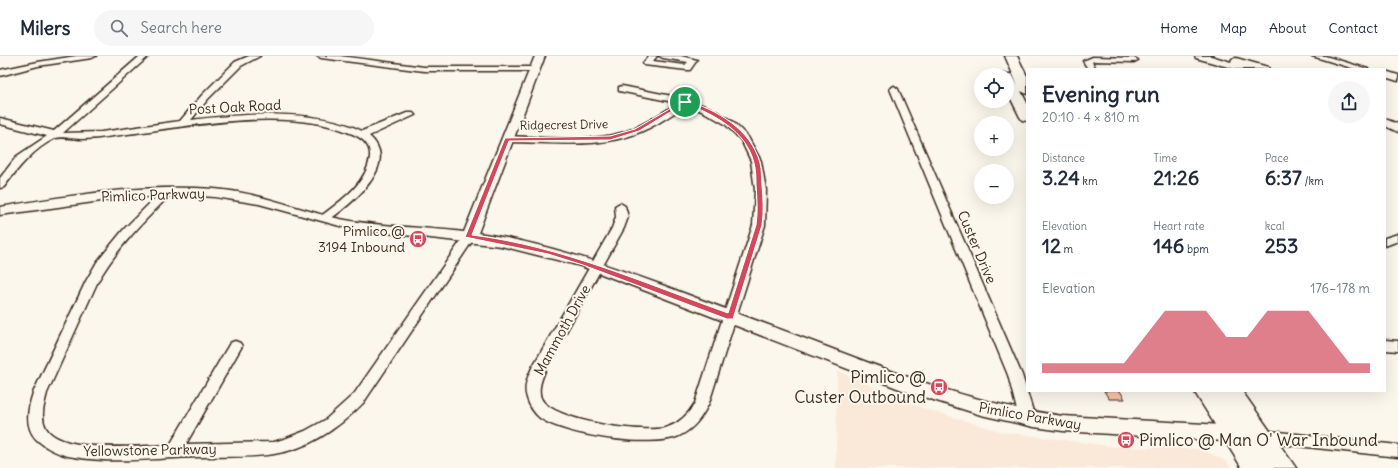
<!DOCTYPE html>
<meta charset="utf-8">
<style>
body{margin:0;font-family:Delius,sans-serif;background:#f6f6f7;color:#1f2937;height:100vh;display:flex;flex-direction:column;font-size:15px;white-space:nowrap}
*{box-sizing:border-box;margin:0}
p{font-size:13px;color:#747a83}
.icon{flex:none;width:22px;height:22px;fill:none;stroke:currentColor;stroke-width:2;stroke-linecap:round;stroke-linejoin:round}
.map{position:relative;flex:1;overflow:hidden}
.sheet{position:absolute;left:1026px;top:12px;width:360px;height:324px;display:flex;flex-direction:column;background:#fff;border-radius:0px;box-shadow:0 4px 16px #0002}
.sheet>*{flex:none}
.fabs{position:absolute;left:974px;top:12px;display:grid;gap:8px}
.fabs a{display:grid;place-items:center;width:40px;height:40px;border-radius:50%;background:#fff;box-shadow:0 4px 16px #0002;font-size:20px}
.pin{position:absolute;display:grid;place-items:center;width:34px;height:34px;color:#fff;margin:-17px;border:2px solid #fff;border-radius:50%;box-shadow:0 1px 4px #0007}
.round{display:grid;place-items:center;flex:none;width:42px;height:42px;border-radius:21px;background:#f6f6f7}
.overview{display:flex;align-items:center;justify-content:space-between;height:68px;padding:0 16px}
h1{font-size:22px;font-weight:800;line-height:30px}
.stats{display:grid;grid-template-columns:repeat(3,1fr);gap:6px;height:68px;padding:4px 16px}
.stats div{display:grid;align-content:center}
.stats b{font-size:20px;font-weight:800}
.stats small{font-size:11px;font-weight:400}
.stats p{font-size:11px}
.chart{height:112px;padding:8px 16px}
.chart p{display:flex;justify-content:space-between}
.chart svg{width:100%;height:72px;margin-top:4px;fill:#d1495b;opacity:.7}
header{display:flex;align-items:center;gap:24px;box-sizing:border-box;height:56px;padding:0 20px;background:#fff;border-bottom:1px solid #e0e1e3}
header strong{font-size:19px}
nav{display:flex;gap:22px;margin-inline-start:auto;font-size:14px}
.search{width:280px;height:36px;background:#f6f6f7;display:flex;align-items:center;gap:10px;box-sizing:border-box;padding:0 14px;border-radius:22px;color:#747a83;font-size:15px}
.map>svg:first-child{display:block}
.built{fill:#fae8d8}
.building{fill:#f9c5a9;stroke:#3b2a1e}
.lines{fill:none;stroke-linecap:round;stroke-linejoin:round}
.minor-casing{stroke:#3b2a1e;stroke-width:3}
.tertiary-casing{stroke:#3b2a1e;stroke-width:3}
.primary-casing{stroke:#3b2a1e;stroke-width:3}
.minor{fill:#fbf7ec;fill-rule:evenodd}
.tertiary{fill:#fbf7ec;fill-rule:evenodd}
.primary{fill:#fbf7ec;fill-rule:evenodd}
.route{fill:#d1495b;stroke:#fff;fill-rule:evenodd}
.labels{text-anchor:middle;stroke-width:4;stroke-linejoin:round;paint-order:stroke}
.far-street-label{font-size:12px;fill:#3b2a1e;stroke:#fbf7ec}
.street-label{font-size:14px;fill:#3b2a1e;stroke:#fbf7ec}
.poi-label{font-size:14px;fill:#3b2a1e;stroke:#fbf7ec;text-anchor:end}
.near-poi-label{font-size:17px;fill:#3b2a1e;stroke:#fbf7ec;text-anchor:end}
</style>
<header>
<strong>Milers</strong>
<div class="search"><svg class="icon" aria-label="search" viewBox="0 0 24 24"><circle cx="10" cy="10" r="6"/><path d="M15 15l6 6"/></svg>Search here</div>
<nav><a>Home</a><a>Map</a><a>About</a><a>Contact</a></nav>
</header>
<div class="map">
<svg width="1398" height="412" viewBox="0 0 1398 412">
<rect width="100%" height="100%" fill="#fbf7ec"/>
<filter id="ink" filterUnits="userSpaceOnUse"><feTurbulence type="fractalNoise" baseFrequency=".025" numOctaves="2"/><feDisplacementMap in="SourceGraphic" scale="8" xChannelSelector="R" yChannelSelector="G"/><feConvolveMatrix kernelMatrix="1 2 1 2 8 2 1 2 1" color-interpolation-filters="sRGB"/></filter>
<g filter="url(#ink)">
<!-- built -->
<polygon class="built" points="837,315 925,353 1003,376 1116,391 1202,393 1227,406 1231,412 836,412"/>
<!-- building -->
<polygon class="building" points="1104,335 1120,335 1125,343 1109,343"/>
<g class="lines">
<defs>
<g id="minor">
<polygon points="76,0 96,0 92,2 38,10 0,20 0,14 38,6"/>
<path d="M140 0H149L63 77 101 76 180 65 202 39 235 6 249 0H260L241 10 208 43 191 64C240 58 317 52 362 75L407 57H413L415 59 369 80C402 108 351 148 329 164H321L319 162 321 160C341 145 367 127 370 101 371 88 361 81 350 77 285 49 182 72 113 80 102 82 91 83 80 83 74 83 62 80 56 82 34 92 18 112 4 131L0 132V122L17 100 47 80 0 68V62L54 75Z"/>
<polygon points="317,0 340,0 424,11 534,11 538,13 534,15 424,15 321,2"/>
<polygon points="649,0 657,0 653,5 685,9 688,6 663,2 659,0 681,0 697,4 690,14 687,14 644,9 643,7"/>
<polygon points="1312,0 1325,0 1368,13 1355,13"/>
<polygon points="1093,1 1134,2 1138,4 1134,6 1094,5 1092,6 1096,13 1088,13 1083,5"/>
<polygon points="1385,15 1398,19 1398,25 1385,21"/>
<path d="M622 30 682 42 710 52 732 65 748 81 761 105 766 134 765 169 709 347C702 361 694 373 679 380 651 392 566 380 540 362 534 357 529 349 527 342 523 331 528 320 533 310L612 172 616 161 615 150 620 147 625 150 628 161 624 172 547 310C543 320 537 332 541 342 551 365 647 379 668 371 680 367 689 357 695 347L753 169 755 134 751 105 741 84 725 68 704 56 686 49C667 62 648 75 626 81 588 92 546 86 507 86L502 83 507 80C544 81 585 87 621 77 641 71 660 58 678 47L619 35V31Z"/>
<polygon points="894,30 898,33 1022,319 1035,362 1032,366 1027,368 1022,366 1019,362 1008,319 890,33"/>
<path d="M167 133 172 136 171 138C144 165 117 192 98 225L47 337C44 349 40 361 46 372 61 398 143 390 170 389L230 287 235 285 240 287 242 290 186 388 274 386 287 382 305 375 325 364 354 338 465 179H473L475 181 364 346C340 371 309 393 274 398 251 402 222 400 198 401 158 402 114 408 74 401 62 400 45 392 36 383 24 370 28 352 33 337L86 225 97 206 124 173 163 134Z"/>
<polygon points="1398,178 1398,185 1385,190 1385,182"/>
<polygon points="1385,284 1398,285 1398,295 1385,294"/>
<polygon points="1260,374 1398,389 1398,401 1260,386 1255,384 1252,380 1255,376"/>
</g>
<g id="tertiary">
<path d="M535 0H545L478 177C541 186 602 207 662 229 717 250 772 270 827 291 905 321 979 349 1063 360L1240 370 1247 373 1250 378 1247 383 1240 386 1063 375 1034 371 981 359 905 335 581 210 501 190 351 173 259 148 215 141 185 139 123 142 0 159V151C71 139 142 128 214 133 258 136 298 154 340 163 381 171 423 171 464 176Z"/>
<polygon points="1195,0 1211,0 1231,6 1232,3 1236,2 1268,11 1269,13 1235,13 1196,2"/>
<polygon points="1385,63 1398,68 1398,76 1385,70"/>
</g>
<g id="primary">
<polygon points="1005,0 1017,0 1027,20 1027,38 1021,35 1027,47 1027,65 1022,64 1020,61 1007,35 1007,19 1002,18 1012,18 1018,30"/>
<polygon points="1194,335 1242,335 1296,412 1269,412 1268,410 1269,412 1242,412"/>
</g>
</defs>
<!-- minor casing -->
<use href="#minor" class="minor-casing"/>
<!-- tertiary casing -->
<use href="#tertiary" class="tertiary-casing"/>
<!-- primary casing -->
<use href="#primary" class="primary-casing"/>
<!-- minor -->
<use href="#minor" class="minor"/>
<!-- tertiary -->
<use href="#tertiary" class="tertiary"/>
<!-- primary -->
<use href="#primary" class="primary"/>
</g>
</g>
<!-- route -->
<path class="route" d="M685 44C717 54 751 73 760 107 762 114 761 122 762 129 763 143 764 155 762 169L733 263H727L583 209 548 198 465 181 505 82 610 80 635 73ZM685 47C714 59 746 74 754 107 756 114 756 122 756 129 757 143 758 155 756 169L728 257C644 227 561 190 472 179L509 85 610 84 639 75Z"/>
<!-- icons -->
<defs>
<symbol id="bus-disc" viewBox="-11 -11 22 22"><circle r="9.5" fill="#d1495b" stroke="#fbf7ec"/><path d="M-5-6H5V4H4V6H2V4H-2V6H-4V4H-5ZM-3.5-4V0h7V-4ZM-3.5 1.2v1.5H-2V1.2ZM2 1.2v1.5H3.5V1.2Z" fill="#fff"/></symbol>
</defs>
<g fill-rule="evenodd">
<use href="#bus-disc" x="408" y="173" width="20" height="20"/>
<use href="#bus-disc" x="929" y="321" width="20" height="20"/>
<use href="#bus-disc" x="1116" y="374" width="20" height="20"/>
</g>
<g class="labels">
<!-- far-street labels -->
<g class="far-street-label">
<text transform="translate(564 69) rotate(-1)" y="4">Ridgecrest Drive</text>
</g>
<!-- street labels -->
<g class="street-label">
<text transform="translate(235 51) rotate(-3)" y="5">Post Oak Road</text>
<text transform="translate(153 139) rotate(-2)" y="5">Pimlico Parkway</text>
<text transform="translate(977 191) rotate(67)" y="5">Custer Drive</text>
<text transform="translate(562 274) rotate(-61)" y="5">Mammoth Drive</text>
<text transform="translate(1030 360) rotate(10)" y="5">Pimlico Parkway</text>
<text transform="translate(150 394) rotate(-1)" y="5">Yellowstone Parkway</text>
</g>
<!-- poi labels -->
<g class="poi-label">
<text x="405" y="180">Pimlico @<tspan x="405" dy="16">3194 Inbound</tspan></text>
</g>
<!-- near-poi labels -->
<g class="near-poi-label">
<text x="926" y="327">Pimlico @<tspan x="926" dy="20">Custer Outbound</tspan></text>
<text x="1139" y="390" text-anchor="start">Pimlico @ Man O' War Inbound</text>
</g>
</g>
</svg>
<div class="fabs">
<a><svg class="icon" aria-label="locate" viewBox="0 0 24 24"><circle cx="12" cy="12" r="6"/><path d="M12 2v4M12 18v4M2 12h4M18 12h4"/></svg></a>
<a>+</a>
<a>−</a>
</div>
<div class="pin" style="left:685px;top:46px;background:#1e9e55"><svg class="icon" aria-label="arrive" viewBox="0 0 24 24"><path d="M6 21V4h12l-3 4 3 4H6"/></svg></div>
<section class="sheet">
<div class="overview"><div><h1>Evening run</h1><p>20:10 · 4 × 810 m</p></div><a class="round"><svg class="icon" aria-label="share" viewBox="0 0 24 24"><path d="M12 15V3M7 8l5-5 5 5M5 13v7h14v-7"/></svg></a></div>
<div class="stats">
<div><p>Distance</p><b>3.24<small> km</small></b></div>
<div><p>Time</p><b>21:26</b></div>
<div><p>Pace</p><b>6:37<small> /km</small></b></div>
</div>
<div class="stats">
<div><p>Elevation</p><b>12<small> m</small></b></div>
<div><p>Heart rate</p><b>146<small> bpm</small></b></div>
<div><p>kcal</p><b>253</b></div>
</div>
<div class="chart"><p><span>Elevation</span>176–178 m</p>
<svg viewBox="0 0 160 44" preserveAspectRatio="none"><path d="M0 44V38L10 38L20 38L30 38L40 38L50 22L60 6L70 6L80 6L90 22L100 22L110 6L120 6L130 6L140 22L150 38L160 38V44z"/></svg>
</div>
</section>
</div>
